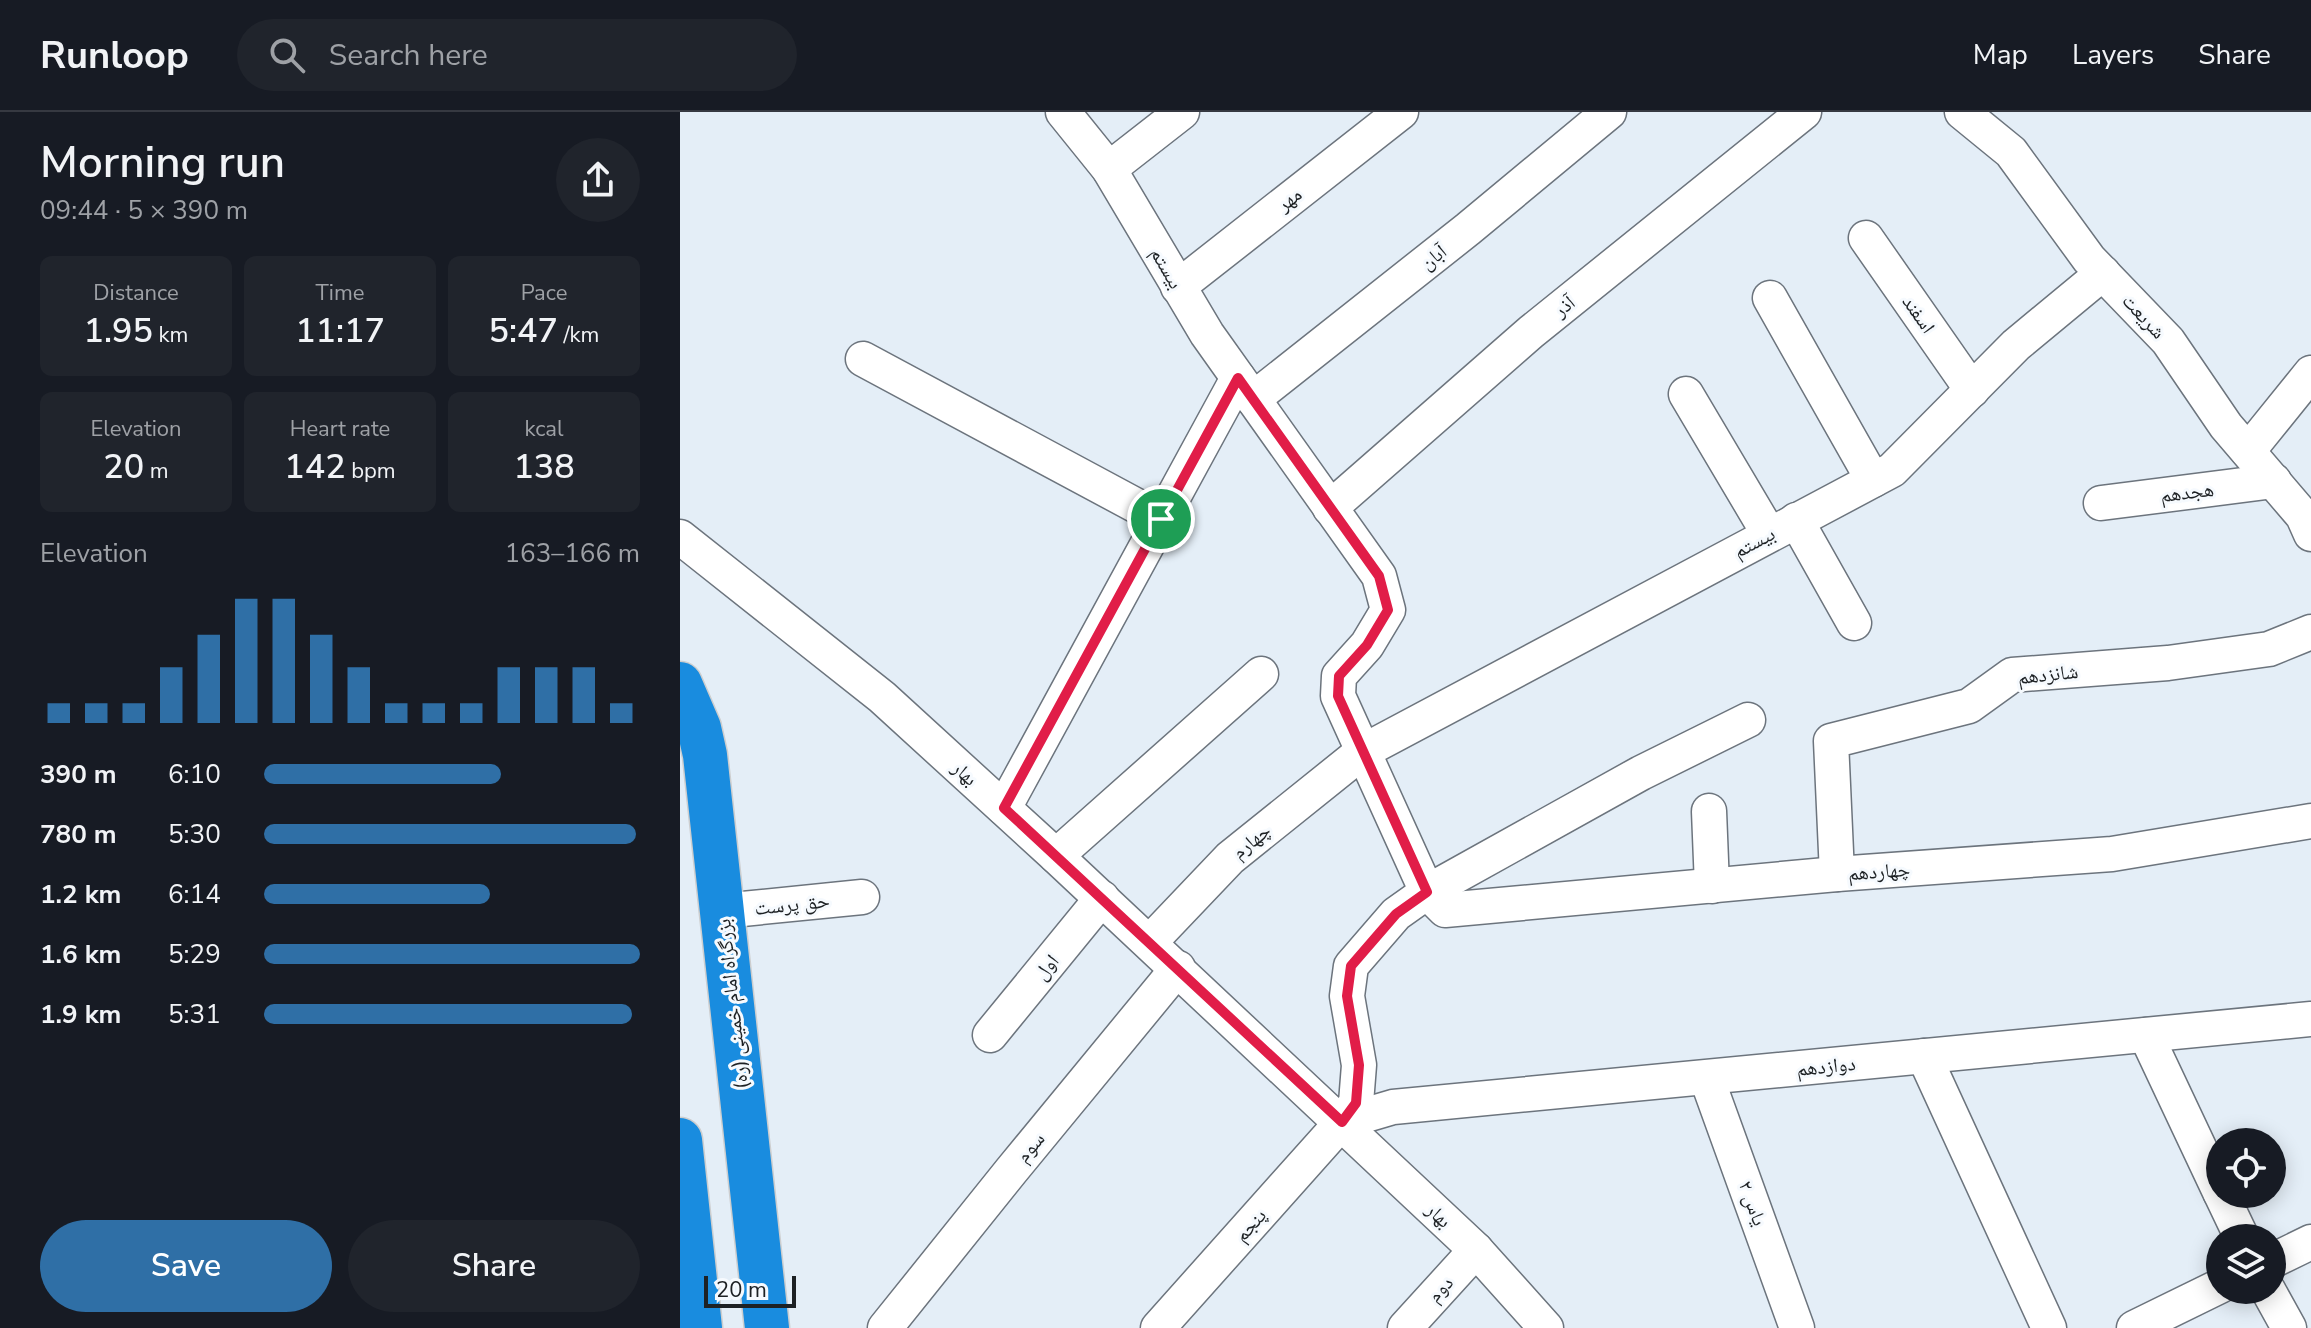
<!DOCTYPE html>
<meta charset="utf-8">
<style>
body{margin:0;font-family:"Nunito Sans","Noto Naskh Arabic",sans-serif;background:#20242c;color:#f1f3f6;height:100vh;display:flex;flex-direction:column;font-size:30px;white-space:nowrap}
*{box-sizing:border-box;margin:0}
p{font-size:26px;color:#9ea1a6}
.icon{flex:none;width:44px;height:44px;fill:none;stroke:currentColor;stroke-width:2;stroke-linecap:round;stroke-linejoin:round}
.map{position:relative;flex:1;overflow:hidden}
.details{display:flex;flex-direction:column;background:#171b24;width:680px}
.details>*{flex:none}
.controls{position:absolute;left:1526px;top:1016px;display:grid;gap:16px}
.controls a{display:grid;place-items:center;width:80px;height:80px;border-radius:50%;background:#171b24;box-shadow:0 4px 20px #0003;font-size:40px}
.scale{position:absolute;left:24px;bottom:20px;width:92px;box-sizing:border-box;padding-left:8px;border:4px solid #1d2124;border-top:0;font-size:22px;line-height:28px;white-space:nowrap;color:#1d2124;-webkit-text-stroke:6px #f6fafe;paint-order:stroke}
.pin{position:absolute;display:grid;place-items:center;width:68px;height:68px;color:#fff;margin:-34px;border:4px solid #fff;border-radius:50%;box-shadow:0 2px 8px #0007}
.round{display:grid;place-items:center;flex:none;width:84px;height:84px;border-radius:42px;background:#20242c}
.headline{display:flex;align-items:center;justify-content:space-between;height:136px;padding:0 40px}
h1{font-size:44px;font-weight:600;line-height:60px}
.figures{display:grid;grid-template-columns:repeat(3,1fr);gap:12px;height:136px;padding:8px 40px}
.figures div{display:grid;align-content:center;border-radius:12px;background:#20242c;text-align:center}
.figures b{font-size:34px;font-weight:600}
.figures small{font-size:22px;font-weight:400}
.figures p{font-size:22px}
.chart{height:224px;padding:16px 40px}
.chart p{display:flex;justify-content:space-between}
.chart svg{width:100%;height:144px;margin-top:8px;stroke:#2f6fa6;stroke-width:6}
.button{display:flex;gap:16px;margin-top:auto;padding:16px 40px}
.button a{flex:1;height:92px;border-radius:48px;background:#2f6fa6;color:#fff;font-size:32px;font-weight:600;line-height:92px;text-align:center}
.button a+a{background:#20242c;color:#f1f3f6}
ul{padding:0 40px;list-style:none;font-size:26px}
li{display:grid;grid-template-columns:128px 96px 1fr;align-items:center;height:60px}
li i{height:20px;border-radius:10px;background:#2f6fa6}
header{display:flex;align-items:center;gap:48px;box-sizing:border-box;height:112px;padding:0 40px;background:#171b24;border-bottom:2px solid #363941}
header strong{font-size:38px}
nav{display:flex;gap:44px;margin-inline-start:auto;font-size:28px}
.search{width:560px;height:72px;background:#20242c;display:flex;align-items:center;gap:20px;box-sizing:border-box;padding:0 28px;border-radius:44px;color:#9ea1a6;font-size:30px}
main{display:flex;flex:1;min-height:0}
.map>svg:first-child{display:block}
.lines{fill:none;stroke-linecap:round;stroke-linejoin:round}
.minor-casing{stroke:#6c747d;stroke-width:37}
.highway-casing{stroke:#cdcecf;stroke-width:47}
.minor{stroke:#fff;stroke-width:34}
.highway{stroke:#198cdf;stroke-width:44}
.route-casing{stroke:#fff;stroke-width:16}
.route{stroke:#e11d48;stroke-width:10}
.labels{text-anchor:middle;stroke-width:6;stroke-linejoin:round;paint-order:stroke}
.street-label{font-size:20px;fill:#1d2124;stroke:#f6fafe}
</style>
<header>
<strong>Runloop</strong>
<div class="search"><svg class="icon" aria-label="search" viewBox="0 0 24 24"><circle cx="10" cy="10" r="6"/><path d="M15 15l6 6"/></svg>Search here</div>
<nav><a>Map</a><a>Layers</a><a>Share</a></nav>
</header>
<main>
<section class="details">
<div class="headline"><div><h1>Morning run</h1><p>09:44 · 5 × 390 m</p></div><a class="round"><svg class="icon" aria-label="share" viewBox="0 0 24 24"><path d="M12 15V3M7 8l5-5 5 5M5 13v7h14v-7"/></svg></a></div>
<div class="figures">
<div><p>Distance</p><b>1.95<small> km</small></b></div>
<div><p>Time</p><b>11:17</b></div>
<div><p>Pace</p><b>5:47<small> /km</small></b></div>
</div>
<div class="figures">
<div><p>Elevation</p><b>20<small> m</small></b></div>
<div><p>Heart rate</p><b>142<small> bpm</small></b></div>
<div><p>kcal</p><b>138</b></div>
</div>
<div class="chart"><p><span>Elevation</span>163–166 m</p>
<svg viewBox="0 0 160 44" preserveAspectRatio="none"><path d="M5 44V38M15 44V38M25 44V38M35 44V27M45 44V17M55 44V6M65 44V6M75 44V17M85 44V27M95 44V38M105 44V38M115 44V38M125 44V27M135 44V27M145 44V27M155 44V38"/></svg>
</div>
<ul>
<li><b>390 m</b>6:10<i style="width:63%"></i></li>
<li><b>780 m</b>5:30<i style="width:99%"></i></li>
<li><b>1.2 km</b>6:14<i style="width:60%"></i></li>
<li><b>1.6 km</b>5:29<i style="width:100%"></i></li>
<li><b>1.9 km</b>5:31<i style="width:98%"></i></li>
</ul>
<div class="button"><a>Save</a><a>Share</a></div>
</section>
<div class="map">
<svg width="1631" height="1216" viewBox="0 0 1631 1216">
<rect width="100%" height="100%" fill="#e4eef7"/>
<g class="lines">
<defs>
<g id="minor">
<polyline points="383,0 429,57 527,222 699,464 708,498 687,533 659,564 658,584 747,780 765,798 1157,762 1432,742 1631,709"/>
<polyline points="1282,0 1331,40 1409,147 1488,229 1546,314 1623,404 1631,422"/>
<polyline points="429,57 502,0"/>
<polyline points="1186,126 1292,278"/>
<polyline points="498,175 721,0"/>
<polyline points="1090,186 1193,368"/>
<polyline points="183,247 481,407"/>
<polyline points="1006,282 1089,422"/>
<polyline points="573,287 788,117 929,0"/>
<polyline points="1568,339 1631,261"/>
<polyline points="1421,391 1594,369"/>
<polyline points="650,396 851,220 1124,0"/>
<polyline points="1116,408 1174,511"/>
<polyline points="0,425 202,585 376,744 796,1138 866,1216"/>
<polyline points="324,696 558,266"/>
<polyline points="1029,699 1032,774"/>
<polyline points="376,744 581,562"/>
<polyline points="1157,762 1151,629 1289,594 1332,563 1488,551 1589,537 1631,520"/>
<polyline points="42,799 182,785"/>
<polyline points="470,830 550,746 682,640 1212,358 1336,233 1423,161"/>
<polyline points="310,923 422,786"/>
<polyline points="1466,923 1540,1080"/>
<polyline points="1244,944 1369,1216"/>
<polyline points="1027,967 1117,1216"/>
<polyline points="662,1010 713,995 1631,907"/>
<polyline points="1541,1082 1562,1126"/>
<polyline points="1592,1149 1631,1130"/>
<polyline points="1588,1178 1609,1216"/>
<polyline points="205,1216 331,1059 498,856"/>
<polyline points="478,1216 662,1010 676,991 679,953 667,884 671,854 716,802 747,780 961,661 1068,608"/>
<polyline points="725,1216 796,1138"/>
<polyline points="1454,1216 1540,1174"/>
</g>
<g id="highway">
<polyline points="0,572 19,616 25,643 87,1216"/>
<polyline points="0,1028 20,1216"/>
</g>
</defs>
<!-- minor casing -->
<use href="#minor" class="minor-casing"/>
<!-- highway casing -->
<use href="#highway" class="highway-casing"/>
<!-- minor -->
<use href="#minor" class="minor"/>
<!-- highway -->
<use href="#highway" class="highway"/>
</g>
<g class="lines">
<defs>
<polygon id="route" points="558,266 699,464 708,498 687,533 659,564 658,584 747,780 716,802 671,854 667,884 679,953 676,991 662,1010 324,696"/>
</defs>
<!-- route casing -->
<use href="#route" class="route-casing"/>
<!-- route -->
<use href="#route" class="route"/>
</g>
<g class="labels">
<!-- street labels -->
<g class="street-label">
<text transform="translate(609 87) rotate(-38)" y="7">مهر</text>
<text transform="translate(753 145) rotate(-38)" y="7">آبان</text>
<text transform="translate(487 156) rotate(60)" y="7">بیستم</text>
<text transform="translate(884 194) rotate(-39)" y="7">آذر</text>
<text transform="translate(1239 202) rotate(55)" y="7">اسفند</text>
<text transform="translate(1464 204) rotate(47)" y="7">شریعت</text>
<text transform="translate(1507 380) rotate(-7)" y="7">هجدهم</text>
<text transform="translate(1074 430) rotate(-28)" y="7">بیستم</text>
<text transform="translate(1368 562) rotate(-6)" y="7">شانزدهم</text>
<text transform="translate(285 661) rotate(42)" y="7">بهار</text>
<text transform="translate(571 729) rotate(-39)" y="7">چهارم</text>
<text transform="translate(1199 759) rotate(-4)" y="7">چهاردهم</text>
<text transform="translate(112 792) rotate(-6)" y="7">حق پرست</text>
<text transform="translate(366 855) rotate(-51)" y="7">اول</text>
<text transform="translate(52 892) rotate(-96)" y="7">بزرگراه امام خمینی (ره)</text>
<text transform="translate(1146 954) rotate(-6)" y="7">دوازدهم</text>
<text transform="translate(350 1035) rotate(-50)" y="7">سوم</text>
<text transform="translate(1073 1091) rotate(70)" y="7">یاس ۲</text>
<text transform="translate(759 1103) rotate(44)" y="7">بهار</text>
<text transform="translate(570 1113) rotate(-48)" y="7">پنجم</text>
<text transform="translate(760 1177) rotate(-48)" y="7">دوم</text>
</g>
</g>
</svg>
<div class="controls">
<a><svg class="icon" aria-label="locate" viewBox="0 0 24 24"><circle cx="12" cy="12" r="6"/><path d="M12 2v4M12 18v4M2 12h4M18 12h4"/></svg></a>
<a><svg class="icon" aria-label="layers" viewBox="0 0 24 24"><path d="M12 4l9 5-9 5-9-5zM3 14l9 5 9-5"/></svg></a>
</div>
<div class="scale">20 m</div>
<div class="pin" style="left:481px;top:407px;background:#1e9e55"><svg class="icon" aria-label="arrive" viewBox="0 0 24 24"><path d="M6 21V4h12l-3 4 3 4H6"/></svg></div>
</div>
</main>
